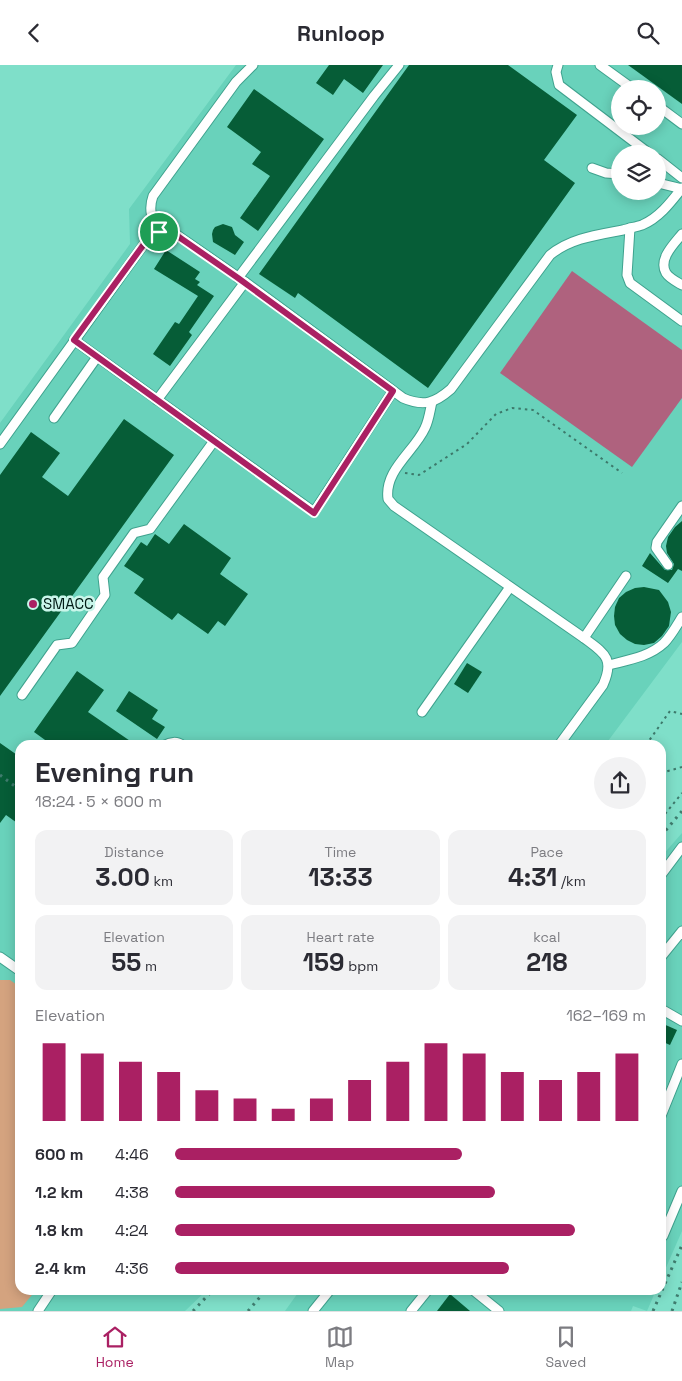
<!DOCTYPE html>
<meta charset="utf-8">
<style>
body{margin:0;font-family:"Space Grotesk",sans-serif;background:#f2f2f3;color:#2b2b33;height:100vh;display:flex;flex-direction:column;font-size:19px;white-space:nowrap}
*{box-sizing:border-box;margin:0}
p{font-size:16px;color:#7c7c81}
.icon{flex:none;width:28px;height:28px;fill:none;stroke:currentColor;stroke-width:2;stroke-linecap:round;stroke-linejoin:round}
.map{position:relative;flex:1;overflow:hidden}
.details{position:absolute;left:15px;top:675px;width:651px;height:555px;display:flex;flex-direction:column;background:#fff;border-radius:15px;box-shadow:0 2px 12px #0003}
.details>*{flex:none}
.fabs{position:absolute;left:611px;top:15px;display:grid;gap:10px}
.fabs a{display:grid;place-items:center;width:55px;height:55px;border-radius:50%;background:#fff;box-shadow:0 2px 12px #0003;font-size:25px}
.pin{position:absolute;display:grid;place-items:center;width:42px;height:42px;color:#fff;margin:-21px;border:2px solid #fff;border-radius:50%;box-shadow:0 1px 5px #0007}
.round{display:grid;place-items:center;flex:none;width:52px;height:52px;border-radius:26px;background:#f2f2f3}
.overview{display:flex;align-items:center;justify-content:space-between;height:85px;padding:0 20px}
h1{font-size:28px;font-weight:800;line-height:38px}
.figures{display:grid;grid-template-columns:repeat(3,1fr);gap:8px;height:85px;padding:5px 20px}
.figures div{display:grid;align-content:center;border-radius:12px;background:#f2f2f3;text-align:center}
.figures b{font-size:25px;font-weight:800}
.figures small{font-size:14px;font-weight:400}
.figures p{font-size:14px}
.chart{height:140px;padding:10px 20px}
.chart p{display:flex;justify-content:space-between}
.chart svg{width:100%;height:90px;margin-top:5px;stroke:#aa2063;stroke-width:6}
ul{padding:0 20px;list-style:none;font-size:16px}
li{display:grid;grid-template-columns:80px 60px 1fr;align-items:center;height:38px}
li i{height:12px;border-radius:6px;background:#aa2063}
header{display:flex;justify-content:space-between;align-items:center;height:65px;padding:0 20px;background:#fff;font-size:22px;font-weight:800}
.menu{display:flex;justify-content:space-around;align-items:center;height:70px;border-top:1px solid #e1e1e2;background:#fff;font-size:14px;color:#7c7c81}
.menu a{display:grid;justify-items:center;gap:2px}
.menu .on{color:#aa2063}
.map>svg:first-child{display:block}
.built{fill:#69d2bb;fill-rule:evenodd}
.green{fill:#d4a37f}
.water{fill:#af627e}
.building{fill:#065d37}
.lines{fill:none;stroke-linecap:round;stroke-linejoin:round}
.minor-casing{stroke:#3fa28e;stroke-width:11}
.path{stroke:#3d796b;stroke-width:2;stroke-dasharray:2.5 4;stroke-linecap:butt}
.minor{stroke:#fff;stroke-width:9}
.rail{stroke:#3f7c6e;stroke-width:3;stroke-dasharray:2.5 5;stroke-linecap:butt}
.route-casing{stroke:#fff;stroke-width:10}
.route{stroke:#aa2063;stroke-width:6}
.poi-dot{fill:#aa2063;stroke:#c9f6ea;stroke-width:2}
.labels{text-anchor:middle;stroke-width:5;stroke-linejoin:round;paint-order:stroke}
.poi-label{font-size:15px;fill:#001b15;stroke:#c9f6ea;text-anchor:start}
</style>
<header><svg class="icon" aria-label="back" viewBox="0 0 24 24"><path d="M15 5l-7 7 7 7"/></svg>Runloop<svg class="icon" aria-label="search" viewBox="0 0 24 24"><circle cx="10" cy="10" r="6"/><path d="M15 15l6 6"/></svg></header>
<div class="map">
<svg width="682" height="1246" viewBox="0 0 682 1246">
<rect width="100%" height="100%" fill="#7fdfc9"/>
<!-- built -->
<g class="built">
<path d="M236 0H682V577L605 680H20V1225H207L185 1246H0V358L130 179 129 144ZM620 24H658V61H620ZM620 89H658V126H620Z"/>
<polygon points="682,768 682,1166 661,1214 661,792"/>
<polygon points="300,1225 656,1225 647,1246 633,1241 631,1246 285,1246"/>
</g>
<!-- green -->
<polygon class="green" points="0,915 10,915 20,922 20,1225 36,1225 22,1242 0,1244"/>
<!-- water -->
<polygon class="water" points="572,206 682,285 682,333 632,402 500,308"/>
<!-- building -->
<g class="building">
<polygon points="329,0 383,0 363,28 344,14 333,30 316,18"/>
<polygon points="409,0 508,0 577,50 544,95 575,118 428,323 298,228 295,233 259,209"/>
<polygon points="628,0 682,0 682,39"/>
<polygon points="254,24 324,74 258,166 240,153 270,111 252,99 261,87 227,62"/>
<polygon points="223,159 232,162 235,170 244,177 235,190 213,177 212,169 213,165 215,162"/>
<polygon points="166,185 200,207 195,214 200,217 197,220 214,231 189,267 192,270 170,301 153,289 175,257 179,259 198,231 154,204"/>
<polygon points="124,354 174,390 0,631 0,410 31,367 60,388 42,412 68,431"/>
<polygon points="682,456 682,506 678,504 668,518 642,501 650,488 665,505 672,505 674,499 667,488 666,481 668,472 675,462"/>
<polygon points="184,459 231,493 220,509 248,529 225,561 218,556 208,569 178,548 172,555 134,528 144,514 124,501 141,477 147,481 155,469 169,479"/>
<polygon points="644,522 659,525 668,537 671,547 669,561 662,571 654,578 644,580 635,579 627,575 620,569 615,560 614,551 615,542 619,533 626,527 635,523"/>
<polygon points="467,598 482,607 468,628 454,619"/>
<polygon points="77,606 104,625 88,647 136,680 52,680 34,667"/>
<polygon points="129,626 158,645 152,654 165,662 157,674 116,646"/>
<polygon points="0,678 20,692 20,760 6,750 0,758"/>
<polygon points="661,958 677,965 670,980 661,976"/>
<polygon points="450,1229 470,1246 437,1246"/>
</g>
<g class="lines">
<defs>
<g id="minor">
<polyline points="558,0 556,7 559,20 650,89"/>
<polyline points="600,0 633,24"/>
<polyline points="658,41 682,59"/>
<polyline points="658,94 682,113"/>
<polyline points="592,103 606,108 620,109"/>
<polyline points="658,118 682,124"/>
<polyline points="630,163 627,210 630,218 682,256"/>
<path d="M159 167C152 155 148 145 153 131L236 17 253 0"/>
<path d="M682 169C674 179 658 194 666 208 669 213 677 217 682 220"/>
<polyline points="238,213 374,31 399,0"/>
<polyline points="74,275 314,447 393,326"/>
<polyline points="157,335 245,217"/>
<path d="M432 337C430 345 429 355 425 363 414 387 384 405 388 434L394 441 584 573C604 588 615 593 603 620L559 680"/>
<polyline points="54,353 97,292"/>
<path d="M0 379 147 175C157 167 164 165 177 170L245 217 403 333C424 342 435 338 451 324L550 190C571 173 597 170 623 165 629 163 636 162 642 160 659 153 671 137 682 123"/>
<polyline points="668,500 656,483 657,477 682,441"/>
<polyline points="584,573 626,511"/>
<path d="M609 600C628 595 649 592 664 578 671 571 677 560 682 552"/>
<polyline points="22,630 57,580 72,578 105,530 103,512 134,468 150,464 214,376"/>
<polyline points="422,647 510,522"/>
<path d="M165 680C170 677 177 676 182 680"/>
<polyline points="661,810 682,782"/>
<polyline points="0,892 20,906"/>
<polyline points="661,892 682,866"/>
<polyline points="661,944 682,956"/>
<polyline points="661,1051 682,999"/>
<polyline points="661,1170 663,1171 682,1126"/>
<polyline points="473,1225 499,1246"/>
<polyline points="38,1246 52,1225"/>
<polyline points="313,1246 330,1225"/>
<polyline points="411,1246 428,1225"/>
</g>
</defs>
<!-- minor casing -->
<use href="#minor" class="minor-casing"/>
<!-- path -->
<g class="path">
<polyline points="405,408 419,410 467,379 496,349 512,343 533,345 622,408"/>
<polyline points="646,680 670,646 682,649"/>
<polyline points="661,708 682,702"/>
<polyline points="661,754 682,728"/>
</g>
<!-- minor -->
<use href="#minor" class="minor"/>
<!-- rail -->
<g class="rail">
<polyline points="0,710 20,725"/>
<polyline points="661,771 682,746"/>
<polyline points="193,1246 213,1225"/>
<polyline points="248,1246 266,1225"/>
<polyline points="653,1246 682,1180"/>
<polyline points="672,1246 682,1217"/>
</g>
</g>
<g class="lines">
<defs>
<polygon id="route" points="163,166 176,170 238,213 393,326 314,448 74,275 147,175 155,169"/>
</defs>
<!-- route casing -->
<use href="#route" class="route-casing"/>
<!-- route -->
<use href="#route" class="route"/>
</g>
<!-- markers -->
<circle class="poi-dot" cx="33" cy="539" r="5"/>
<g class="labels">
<!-- poi labels -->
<g class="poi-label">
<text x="43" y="544">SMACC</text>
</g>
</g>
</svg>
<div class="fabs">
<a><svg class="icon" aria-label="locate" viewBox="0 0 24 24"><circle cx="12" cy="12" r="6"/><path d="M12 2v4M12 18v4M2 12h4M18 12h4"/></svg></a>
<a><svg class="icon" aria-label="layers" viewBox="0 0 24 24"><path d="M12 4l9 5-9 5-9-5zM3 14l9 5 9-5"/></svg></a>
</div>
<div class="pin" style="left:159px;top:167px;background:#1e9e55"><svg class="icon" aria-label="arrive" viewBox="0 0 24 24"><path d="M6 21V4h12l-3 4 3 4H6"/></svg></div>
<section class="details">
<div class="overview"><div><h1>Evening run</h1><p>18:24 · 5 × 600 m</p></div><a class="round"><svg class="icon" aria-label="share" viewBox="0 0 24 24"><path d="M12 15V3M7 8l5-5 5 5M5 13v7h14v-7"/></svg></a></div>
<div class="figures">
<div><p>Distance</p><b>3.00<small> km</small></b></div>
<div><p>Time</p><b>13:33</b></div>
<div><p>Pace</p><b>4:31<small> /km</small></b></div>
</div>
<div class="figures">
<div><p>Elevation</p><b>55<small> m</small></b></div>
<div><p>Heart rate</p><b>159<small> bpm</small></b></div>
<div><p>kcal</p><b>218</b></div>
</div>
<div class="chart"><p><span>Elevation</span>162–169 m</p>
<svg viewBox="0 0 160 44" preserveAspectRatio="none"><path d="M5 44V6M15 44V11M25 44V15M35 44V20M45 44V29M55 44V33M65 44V38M75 44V33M85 44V24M95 44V15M105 44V6M115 44V11M125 44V20M135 44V24M145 44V20M155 44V11"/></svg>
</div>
<ul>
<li><b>600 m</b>4:46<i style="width:61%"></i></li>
<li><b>1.2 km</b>4:38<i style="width:68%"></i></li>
<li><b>1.8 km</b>4:24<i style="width:85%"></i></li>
<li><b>2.4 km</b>4:36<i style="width:71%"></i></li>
</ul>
</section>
</div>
<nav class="menu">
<a class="on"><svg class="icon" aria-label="home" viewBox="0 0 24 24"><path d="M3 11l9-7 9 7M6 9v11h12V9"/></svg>Home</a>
<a><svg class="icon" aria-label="map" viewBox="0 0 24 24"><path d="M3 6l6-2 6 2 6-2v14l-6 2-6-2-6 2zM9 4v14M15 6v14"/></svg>Map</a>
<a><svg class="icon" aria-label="saved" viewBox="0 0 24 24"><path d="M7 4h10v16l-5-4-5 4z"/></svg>Saved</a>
</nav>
